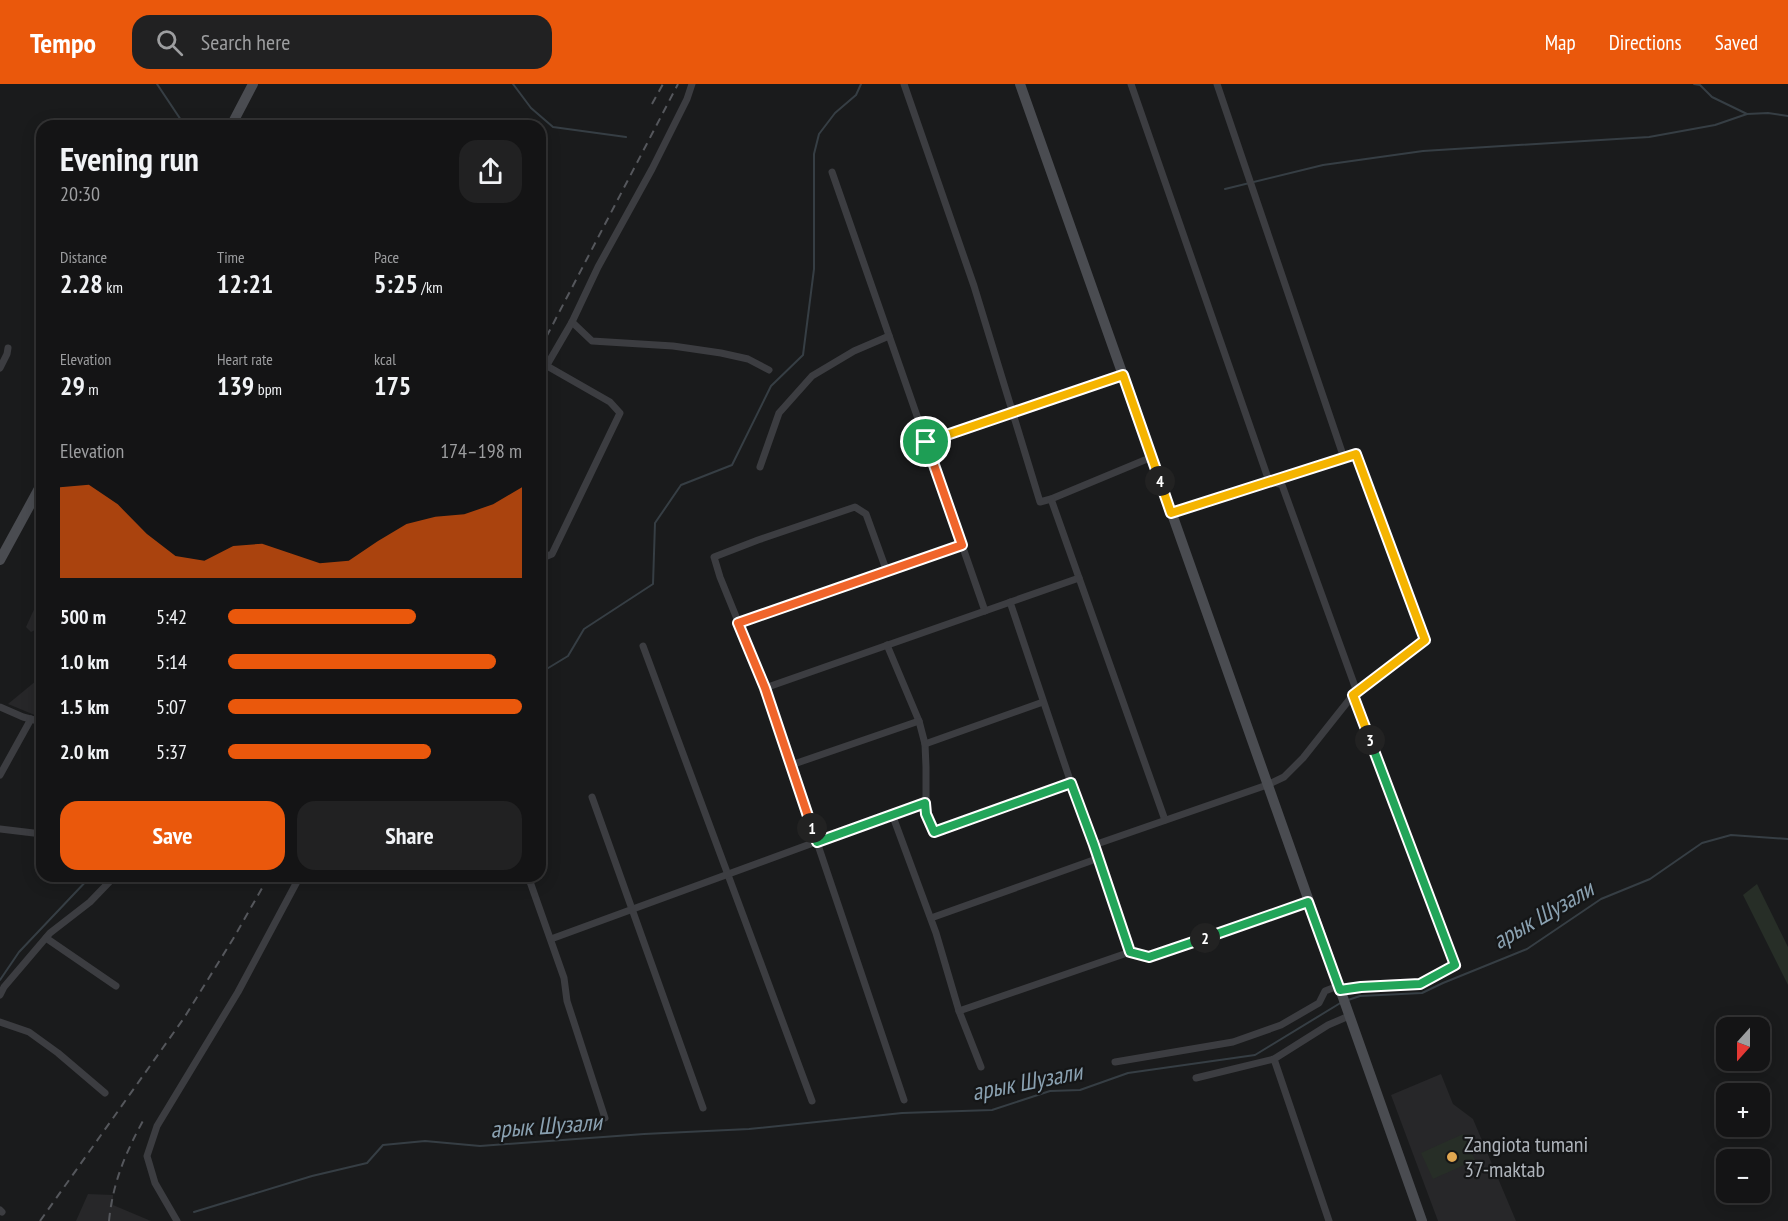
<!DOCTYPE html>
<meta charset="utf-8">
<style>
body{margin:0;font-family:"PT Sans Narrow",sans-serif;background:#212122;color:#f1f3f6;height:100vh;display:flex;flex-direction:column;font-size:22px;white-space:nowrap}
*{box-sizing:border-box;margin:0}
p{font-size:20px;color:#9d9ea0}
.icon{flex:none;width:33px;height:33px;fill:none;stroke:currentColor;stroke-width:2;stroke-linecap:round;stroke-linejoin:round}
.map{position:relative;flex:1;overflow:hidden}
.details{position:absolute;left:36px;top:36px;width:510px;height:762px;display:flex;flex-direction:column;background:#141415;border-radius:18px;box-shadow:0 3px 15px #0003,0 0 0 2px #333334}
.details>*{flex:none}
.needle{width:39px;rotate:201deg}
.buttons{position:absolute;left:1716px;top:933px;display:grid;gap:12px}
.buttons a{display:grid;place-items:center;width:54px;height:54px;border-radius:12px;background:#141415;box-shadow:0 3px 15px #0003,0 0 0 2px #333334;font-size:30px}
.pin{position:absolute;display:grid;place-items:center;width:51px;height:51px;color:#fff;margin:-26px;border:3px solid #fff;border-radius:50%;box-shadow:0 2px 6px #0007}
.km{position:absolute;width:30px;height:30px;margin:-15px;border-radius:50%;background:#222;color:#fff;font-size:16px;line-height:30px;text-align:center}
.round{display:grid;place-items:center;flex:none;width:63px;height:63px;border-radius:18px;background:#212122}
.headline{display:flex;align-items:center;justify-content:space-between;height:102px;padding:0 24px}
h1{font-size:33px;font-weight:700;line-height:45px}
.figures{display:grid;grid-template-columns:repeat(3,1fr);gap:9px;height:102px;padding:6px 24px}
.figures div{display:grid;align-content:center}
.figures b{font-size:26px;font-weight:700}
.figures small{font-size:16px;font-weight:400}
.figures p{font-size:16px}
.chart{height:168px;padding:12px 24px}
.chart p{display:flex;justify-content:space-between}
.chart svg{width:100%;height:108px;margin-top:6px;fill:#ea580c;opacity:.7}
.primary-button{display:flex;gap:12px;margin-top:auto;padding:12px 24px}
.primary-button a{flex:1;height:69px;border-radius:18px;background:#ea580c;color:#fff;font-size:24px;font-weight:700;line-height:69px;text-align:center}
.primary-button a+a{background:#212122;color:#f1f3f6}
ul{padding:0 24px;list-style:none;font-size:20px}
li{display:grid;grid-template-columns:96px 72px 1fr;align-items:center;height:45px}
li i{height:15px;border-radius:8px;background:#ea580c}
header{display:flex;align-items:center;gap:36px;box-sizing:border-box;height:84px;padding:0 30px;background:#ea580c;color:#fff}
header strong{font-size:28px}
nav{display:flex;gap:33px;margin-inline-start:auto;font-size:21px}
.search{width:420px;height:54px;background:#212122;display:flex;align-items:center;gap:15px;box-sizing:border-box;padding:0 21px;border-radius:18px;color:#9d9ea0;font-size:22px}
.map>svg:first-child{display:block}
.built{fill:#272729}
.green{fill:#272e27}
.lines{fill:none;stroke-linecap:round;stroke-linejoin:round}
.stream{stroke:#363e44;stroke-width:2}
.street{stroke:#3c3d41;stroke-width:7}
.secondary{stroke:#4a4c51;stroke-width:10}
.rail{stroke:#55575c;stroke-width:2;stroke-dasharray:8 6;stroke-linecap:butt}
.split-1-casing{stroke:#fff;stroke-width:12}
.split-2-casing{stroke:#fff;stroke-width:12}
.split-3-casing{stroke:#fff;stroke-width:12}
.split-4-casing{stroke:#fff;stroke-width:12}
.split-5-casing{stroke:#fff;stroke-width:12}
.split-1{stroke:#f0652b;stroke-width:8}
.split-2{stroke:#22a559;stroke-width:8}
.split-3{stroke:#22a559;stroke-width:8}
.split-4{stroke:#f5b400;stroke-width:8}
.split-5{stroke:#f5b400;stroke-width:8}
.poi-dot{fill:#dfa650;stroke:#151617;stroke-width:2}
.labels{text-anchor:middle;stroke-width:4.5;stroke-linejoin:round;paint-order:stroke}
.poi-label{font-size:22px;fill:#aeb3ba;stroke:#151617;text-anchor:start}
.water-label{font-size:24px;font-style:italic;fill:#8aa1b1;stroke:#151617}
</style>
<header>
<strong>Tempo</strong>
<div class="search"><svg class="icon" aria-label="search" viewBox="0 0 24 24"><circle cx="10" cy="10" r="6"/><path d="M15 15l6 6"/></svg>Search here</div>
<nav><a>Map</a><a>Directions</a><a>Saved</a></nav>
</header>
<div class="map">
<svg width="1788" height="1137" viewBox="0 0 1788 1137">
<rect width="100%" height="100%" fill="#1a1b1c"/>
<!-- built -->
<g class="built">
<polygon points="42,508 42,555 35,546 31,548 26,543"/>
<polygon points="42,592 42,634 8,620"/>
<polygon points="1441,990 1453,1020 1473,1035 1516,1137 1438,1137 1391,1011"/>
<polygon points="88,1110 113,1111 113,1121 151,1137 76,1137"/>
</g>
<!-- green -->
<g class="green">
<polygon points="1757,800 1788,863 1788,901 1743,811"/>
<polygon points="1463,1050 1475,1076 1433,1095 1421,1069"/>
</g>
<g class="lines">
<!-- stream -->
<g class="stream">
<polyline points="157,0 185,42"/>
<polyline points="513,0 531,24 553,43 626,53"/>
<polyline points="1694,0 1700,1 1712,13 1747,30 1768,29 1788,32"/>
<polyline points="1225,105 1323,81 1423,67 1649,53 1715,41 1747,30"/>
<polyline points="540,589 568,572 584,545 653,500 655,439 681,401 732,381 771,302 803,271 814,185 814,70 819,50 835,29 856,11 861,0"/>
<polyline points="0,896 19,868 91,792"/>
<polyline points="1348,916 1360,912 1422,909 1443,899 1527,865 1601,815 1650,795 1702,759 1731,751 1788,755"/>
<polyline points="194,1128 312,1092 367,1079 383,1061 425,1057 480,1062 644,1050 749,1045 902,1029 992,1026 1050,1007 1080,1006 1128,989 1255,971 1342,918"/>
</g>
<!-- street -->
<g class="street">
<polyline points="904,0 974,202 1040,418 1051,415 1152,373"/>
<polyline points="1131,0 1269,397 1282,401 1357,608"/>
<polyline points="1217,0 1344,374"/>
<polyline points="832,88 985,527"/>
<polyline points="572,238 592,257 673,262 721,269 748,275 769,286"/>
<polyline points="0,284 7,270 8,264"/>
<polyline points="540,293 572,238 598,183 652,85 687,15 692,0"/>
<polyline points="926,358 1123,291"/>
<polyline points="760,383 779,329 812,292 854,267 889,252"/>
<polyline points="1051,415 1165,736"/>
<polyline points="540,475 552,470 620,329 610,318 547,282"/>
<polyline points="887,488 866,430 855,423 758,456 714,473 720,493 765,604 904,1016"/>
<polyline points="1010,518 1071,699 1094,761 1130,868"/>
<polyline points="738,539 962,461"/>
<polyline points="887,561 919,637 925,660 926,683 926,730 934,748 1071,699"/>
<polyline points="643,562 812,1017"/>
<polyline points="765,604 1079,494"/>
<polyline points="0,623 23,633 42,638"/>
<polyline points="925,660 1043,618"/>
<polyline points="791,681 919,637"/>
<polyline points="0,691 31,635"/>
<polyline points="592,713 703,1024"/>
<polyline points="892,730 936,849 959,927 981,983"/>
<polyline points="0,745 42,750"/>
<polyline points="1094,761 1267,701 1284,693 1303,674 1353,611 1425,556 1356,370 1171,429"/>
<polyline points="528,792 564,894 567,917 605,1034"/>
<polyline points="931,834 1099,774"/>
<polyline points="46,854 116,902"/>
<polyline points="551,855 892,730 925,719"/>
<polyline points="1340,906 1361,903 1420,900 1455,881 1353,611"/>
<polyline points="0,911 4,903 50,849 90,818 115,792"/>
<polyline points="959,927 1130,868 1149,873 1308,818"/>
<polyline points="0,938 29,948 58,969 105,1009"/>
<polyline points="1274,975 1329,1137"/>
<polyline points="1115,978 1233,958 1281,941 1319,919 1325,907 1338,902"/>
<polyline points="1196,994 1274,975 1328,941 1349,932"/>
<polyline points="0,1126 2,1128"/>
<polyline points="177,1137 155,1099 147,1072 157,1042 238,908 300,792"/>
</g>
<!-- secondary -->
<g class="secondary">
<polyline points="1020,0 1422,1137"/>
<polyline points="231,42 253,0"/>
<polyline points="0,476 42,399"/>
</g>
<!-- rail -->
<g class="rail">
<polyline points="652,20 663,0"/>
<polyline points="540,265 678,0"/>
<polyline points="40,1137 184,934 233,855 269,792"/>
<path d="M109 1137C113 1097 126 1068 145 1033"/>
</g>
</g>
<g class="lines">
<defs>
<polyline id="split-1" points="812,744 765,604 738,539 962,461 926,358"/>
<polyline id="split-2" points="812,744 817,758 925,719 926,730 934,748 1071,699 1094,761 1130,868 1149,873 1205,854"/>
<polyline id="split-3" points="1205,854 1308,818 1340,906 1361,903 1420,900 1455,881 1370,656"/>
<polyline id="split-4" points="1160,397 1171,429 1356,370 1425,556 1353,611 1370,656"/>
<polyline id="split-5" points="926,358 1123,291 1160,397"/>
</defs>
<!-- split-1 casing -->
<use href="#split-1" class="split-1-casing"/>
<!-- split-2 casing -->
<use href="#split-2" class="split-2-casing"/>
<!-- split-3 casing -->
<use href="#split-3" class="split-3-casing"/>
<!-- split-4 casing -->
<use href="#split-4" class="split-4-casing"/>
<!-- split-5 casing -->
<use href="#split-5" class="split-5-casing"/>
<!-- split-1 -->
<use href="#split-1" class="split-1"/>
<!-- split-2 -->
<use href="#split-2" class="split-2"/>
<!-- split-3 -->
<use href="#split-3" class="split-3"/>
<!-- split-4 -->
<use href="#split-4" class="split-4"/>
<!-- split-5 -->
<use href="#split-5" class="split-5"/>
</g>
<!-- markers -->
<circle class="poi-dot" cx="1452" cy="1073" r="6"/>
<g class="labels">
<!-- poi labels -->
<g class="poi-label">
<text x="1464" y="1068">Zangiota tumani<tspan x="1464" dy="25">37-maktab</tspan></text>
</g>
<!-- water labels -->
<g class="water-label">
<text transform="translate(1543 831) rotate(-30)" y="8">арык Шузали</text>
<text transform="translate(1027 998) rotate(-11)" y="8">арык Шузали</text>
<text transform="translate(546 1042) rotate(-4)" y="8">арык Шузали</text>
</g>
</g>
</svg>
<div class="buttons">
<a><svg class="needle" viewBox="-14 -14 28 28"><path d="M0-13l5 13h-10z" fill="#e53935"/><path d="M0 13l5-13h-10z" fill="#9d9ea0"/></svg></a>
<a>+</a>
<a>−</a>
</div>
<div class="pin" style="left:926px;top:358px;background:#1e9e55"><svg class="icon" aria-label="arrive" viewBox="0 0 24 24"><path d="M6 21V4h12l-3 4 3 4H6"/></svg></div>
<b class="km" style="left:812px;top:744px">1</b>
<b class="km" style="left:1205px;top:854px">2</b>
<b class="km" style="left:1370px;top:656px">3</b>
<b class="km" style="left:1160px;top:397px">4</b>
<section class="details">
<div class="headline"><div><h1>Evening run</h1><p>20:30</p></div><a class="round"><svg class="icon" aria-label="share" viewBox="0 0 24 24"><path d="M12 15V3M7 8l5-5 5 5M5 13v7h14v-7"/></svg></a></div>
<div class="figures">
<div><p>Distance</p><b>2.28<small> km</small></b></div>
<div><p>Time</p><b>12:21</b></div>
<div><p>Pace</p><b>5:25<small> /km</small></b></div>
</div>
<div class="figures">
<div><p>Elevation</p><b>29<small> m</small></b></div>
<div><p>Heart rate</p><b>139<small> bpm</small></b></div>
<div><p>kcal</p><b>175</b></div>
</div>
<div class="chart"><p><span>Elevation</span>174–198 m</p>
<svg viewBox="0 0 160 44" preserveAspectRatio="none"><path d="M0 44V7L10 6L20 14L30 26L40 35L50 37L60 31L70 30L80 34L90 38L100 37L110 29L120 22L130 19L140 18L150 14L160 7V44z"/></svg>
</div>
<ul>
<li><b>500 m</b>5:42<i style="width:64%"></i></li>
<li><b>1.0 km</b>5:14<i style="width:91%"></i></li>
<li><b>1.5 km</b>5:07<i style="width:100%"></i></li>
<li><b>2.0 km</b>5:37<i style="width:69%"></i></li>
</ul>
<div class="primary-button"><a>Save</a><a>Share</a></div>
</section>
</div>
